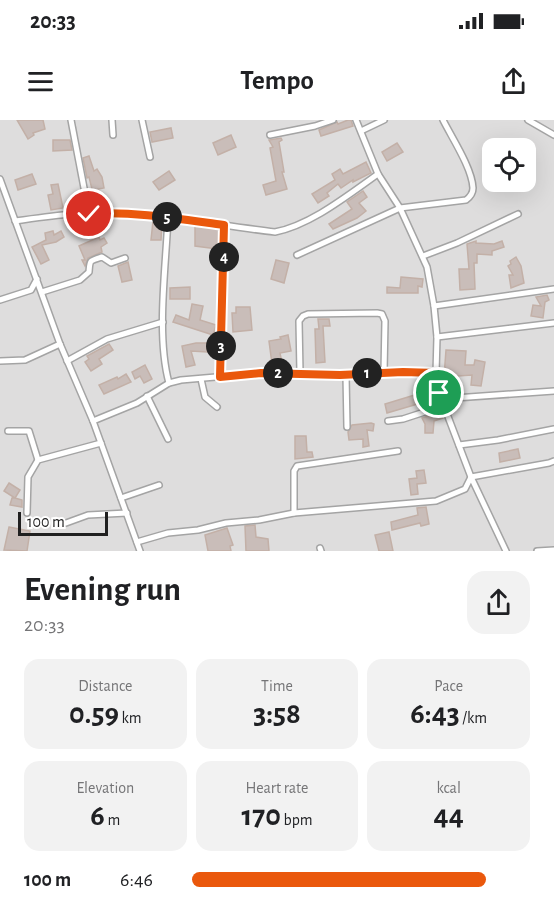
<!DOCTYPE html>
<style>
body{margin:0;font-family:"Alegreya Sans",sans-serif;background:#f2f2f2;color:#202124;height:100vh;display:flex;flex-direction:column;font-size:22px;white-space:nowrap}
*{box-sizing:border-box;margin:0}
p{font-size:20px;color:#757577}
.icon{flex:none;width:33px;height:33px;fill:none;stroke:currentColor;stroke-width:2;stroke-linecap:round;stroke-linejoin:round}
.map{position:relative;height:431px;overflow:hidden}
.drawer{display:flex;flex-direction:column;background:#fff;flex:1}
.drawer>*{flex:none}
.controls{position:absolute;left:482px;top:18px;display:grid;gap:12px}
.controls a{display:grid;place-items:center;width:54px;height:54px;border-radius:12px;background:#fff;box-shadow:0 6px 24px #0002;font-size:30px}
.scale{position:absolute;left:18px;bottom:15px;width:90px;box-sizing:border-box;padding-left:6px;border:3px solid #202020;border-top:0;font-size:16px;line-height:21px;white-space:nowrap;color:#202020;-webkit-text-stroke:4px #fff;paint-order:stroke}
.pin{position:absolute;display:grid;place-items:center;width:51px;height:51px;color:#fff;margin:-26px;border:3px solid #fff;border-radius:50%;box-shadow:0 2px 6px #0007}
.km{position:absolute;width:30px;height:30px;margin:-15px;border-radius:50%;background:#222;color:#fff;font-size:16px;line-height:30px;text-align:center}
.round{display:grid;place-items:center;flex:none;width:63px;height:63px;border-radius:18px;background:#f2f2f2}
.overview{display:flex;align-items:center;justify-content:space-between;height:102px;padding:0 24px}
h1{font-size:33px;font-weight:700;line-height:45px}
.metrics{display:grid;grid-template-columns:repeat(3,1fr);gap:9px;height:102px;padding:6px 24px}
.metrics div{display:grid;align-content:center;border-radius:15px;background:#f2f2f2;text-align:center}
.metrics b{font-size:30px;font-weight:700}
.metrics small{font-size:16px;font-weight:400}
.metrics p{font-size:16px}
ul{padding:0 24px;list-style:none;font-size:20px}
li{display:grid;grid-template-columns:96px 72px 1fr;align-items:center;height:45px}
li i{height:15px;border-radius:8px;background:#ea580c}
.status{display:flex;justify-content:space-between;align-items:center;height:42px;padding:0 30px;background:#fff;direction:ltr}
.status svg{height:16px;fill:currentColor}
header{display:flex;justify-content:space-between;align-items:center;height:78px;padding:0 24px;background:#fff;font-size:27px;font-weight:700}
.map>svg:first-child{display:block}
.residential{fill:#dedddd;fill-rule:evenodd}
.building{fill:#c9bdb9;stroke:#c3b0a7;stroke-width:1.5}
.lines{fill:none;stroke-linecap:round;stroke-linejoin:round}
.street-casing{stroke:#a4a4a4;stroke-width:8}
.street{stroke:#fff;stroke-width:5}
.route-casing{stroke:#fff;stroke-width:12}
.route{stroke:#ea580c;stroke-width:8}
</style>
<div class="status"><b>20:33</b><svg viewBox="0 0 49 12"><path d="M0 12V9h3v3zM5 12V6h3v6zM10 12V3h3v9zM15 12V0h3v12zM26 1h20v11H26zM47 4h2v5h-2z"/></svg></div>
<header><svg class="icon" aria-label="menu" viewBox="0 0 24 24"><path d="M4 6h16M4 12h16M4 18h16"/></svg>Tempo<svg class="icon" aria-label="share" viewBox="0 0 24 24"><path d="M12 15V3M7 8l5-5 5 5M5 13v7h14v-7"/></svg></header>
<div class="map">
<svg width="554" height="431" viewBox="0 0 554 431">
<rect width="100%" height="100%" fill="#f1ece6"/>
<!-- residential -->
<path class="residential" d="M0 0H554V431H0ZM492 28H525V62H492Z"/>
<!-- building -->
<g class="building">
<polygon points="17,0 43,0 45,9 33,13 34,15 28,19"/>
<polygon points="348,0 351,0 353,6 321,16 319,10 337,2 338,4"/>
<polygon points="171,8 173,18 152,22 150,12"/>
<polygon points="231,15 236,27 218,35 213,23"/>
<polygon points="281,18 282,20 279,22 284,52 282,52 287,69 266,75 263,65 276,61 270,28 273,27 269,20"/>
<polygon points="53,20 70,20 72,30 53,31"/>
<polygon points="397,23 403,32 387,41 382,32"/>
<polygon points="89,36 94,51 97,49 102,57 104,68 98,69 102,78 95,81 91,74 93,73 89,57 87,58 83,38"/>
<polygon points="366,42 371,53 353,62 353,60 341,68 338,64 327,73 329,76 318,83 312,74 335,60 332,54 340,49 343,54"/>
<polygon points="169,51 175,60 159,70 153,62"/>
<polygon points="32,54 36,64 18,70 15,60"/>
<polygon points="58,64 63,88 51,90 48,75 53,74 51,65"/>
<polygon points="363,71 367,77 359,83 366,91 357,98 333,109 329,104 352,89 347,82"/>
<polygon points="153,101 162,102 161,120 151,120"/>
<polygon points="195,106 219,109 217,129 195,126"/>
<polygon points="53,111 54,115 61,111 64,117 56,122 42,125 49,140 41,144 32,127 46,120 45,113"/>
<polygon points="99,117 100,120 104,118 107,123 101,127 102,132 88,138 85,146 82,140 85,140 79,126"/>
<polygon points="476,121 476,123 494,124 502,121 504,127 492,131 492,135 477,134 477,143 474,143 475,169 460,170 459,149 469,149 467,124"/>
<polygon points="516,137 521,146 524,163 511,168 509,155 513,155 508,146 511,144 510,141"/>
<polygon points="276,140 289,143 284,163 271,159"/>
<polygon points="128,142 132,160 122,162 118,146"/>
<polygon points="401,157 423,159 422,167 418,166 418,173 387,173 387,167 400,168"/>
<polygon points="190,167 190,179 170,179 170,168"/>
<polygon points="547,175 549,180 545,182 543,198 531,196 533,185 541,186 536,177"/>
<polygon points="192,184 203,186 200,200 216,205 213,215 173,202 176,195 189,200"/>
<polygon points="236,187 250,187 252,210 233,212 232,193 236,193"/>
<polygon points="318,199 329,199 330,206 323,206 325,242 316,243 315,209 319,209"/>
<polygon points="288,215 291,231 280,233 282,243 272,244 269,221 281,219 280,217"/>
<polygon points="196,223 207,223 207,232 191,231 195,245 186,247 182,226"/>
<polygon points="109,224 113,230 99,239 102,244 91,251 85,242 89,239 87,236"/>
<polygon points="446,230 466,231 465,245 474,245 475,240 485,242 481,266 471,265 472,255 444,257"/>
<polygon points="145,245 152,259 144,263 140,256 135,259 132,252"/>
<polygon points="126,254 131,262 104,274 99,265 117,257 118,259"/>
<polygon points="418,274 421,283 387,293 385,284"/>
<polygon points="441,292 443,298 434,301 433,313 425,313 425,304 422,298"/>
<polygon points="371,303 374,304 373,311 367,310 369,326 363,327 363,319 349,320 348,312 352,305"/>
<polygon points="295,316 306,316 307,332 312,332 313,337 295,339"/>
<polygon points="518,329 520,338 500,342 499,333"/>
<polygon points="424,350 426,363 417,364 418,374 411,375 409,359 417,358 416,351"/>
<polygon points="9,363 20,370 15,378 22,380 22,387 10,385 12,378 15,378 4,371"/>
<polygon points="426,387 429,404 421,406 420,403 392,410 391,402 418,395 417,388"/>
<polygon points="255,405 256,417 268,419 269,431 246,431 245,406"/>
<polygon points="9,407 30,411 27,431 4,430"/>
<polygon points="227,408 233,425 230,426 231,431 208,431 205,415"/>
<polygon points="389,412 393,431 379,431 375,415"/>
</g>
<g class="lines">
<defs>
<g id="street">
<polyline points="71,0 89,94"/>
<polyline points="112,0 113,15"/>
<polyline points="142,0 150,37"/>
<polyline points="356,0 378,54 400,88 427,147 434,186 437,217 436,253 439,273 471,357 506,431"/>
<polyline points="528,0 554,15"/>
<polyline points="361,11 384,0"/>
<polyline points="270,15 315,6 333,0"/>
<polyline points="0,59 60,224 93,301 140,431"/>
<path d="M168 97C166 147 156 215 169 263"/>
<path d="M15 101C50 96 86 91 120 93 172 96 223 106 275 112 311 105 348 75 378 54"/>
<path d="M297 135 400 88 466 80C470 77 473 73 473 68 472 48 452 18 443 0"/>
<polyline points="423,136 457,123 518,94"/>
<path d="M42 172 80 160 89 152C90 140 89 141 102 137L111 143 125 138"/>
<polyline points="0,180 31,170 37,159"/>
<polyline points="434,186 554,169"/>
<polyline points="437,217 554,203"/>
<polyline points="0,241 25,240 60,224"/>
<polyline points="67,241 107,219 163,202"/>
<polyline points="300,253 299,201 303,196 308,194 377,193 382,194 385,201 384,252"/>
<polyline points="346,255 347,307"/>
<polyline points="220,257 224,105"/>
<polyline points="201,259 205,277 217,287"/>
<polyline points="147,276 168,319"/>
<polyline points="441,279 554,271"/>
<polyline points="93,301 137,283 169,263 181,260 261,253 340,255 403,252 436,253"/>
<polyline points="388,301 403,299 443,286"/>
<polyline points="8,311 29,311 38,340"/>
<polyline points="459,325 498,320 554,309"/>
<polyline points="471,357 549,343 554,341"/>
<polyline points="121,378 159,365"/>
<polyline points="27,393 28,357 38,340 101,323"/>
<polyline points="294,393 294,351 297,346 398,331"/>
<polyline points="66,403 88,395 127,393"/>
<polyline points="137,422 168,413 198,410 226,403 259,400 294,393 436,381 465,369 471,357"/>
<polyline points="320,428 321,431"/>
<polyline points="537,431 554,430"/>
</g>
</defs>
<!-- street casing -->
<use href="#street" class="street-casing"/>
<!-- street -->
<use href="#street" class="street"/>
</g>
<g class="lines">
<defs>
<path id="route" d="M89 94C134 91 180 99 224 105L220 257 261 253 340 255 403 252 436 253 439 273"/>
</defs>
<!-- route casing -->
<use href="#route" class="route-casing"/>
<!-- route -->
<use href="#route" class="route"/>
</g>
</svg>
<div class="controls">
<a><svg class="icon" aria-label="locate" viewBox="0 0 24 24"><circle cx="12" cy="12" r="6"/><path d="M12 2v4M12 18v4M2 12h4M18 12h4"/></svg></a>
</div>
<div class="scale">100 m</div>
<div class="pin" style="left:439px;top:273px;background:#1e9e55"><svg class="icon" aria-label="arrive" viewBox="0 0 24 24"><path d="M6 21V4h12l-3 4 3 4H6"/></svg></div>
<div class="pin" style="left:89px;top:94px;background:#d93025"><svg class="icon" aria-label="check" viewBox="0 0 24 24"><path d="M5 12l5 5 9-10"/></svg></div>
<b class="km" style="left:367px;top:253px">1</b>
<b class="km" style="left:278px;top:253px">2</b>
<b class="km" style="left:221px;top:226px">3</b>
<b class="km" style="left:224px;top:137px">4</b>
<b class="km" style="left:167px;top:97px">5</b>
</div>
<section class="drawer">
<div class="overview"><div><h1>Evening run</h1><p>20:33</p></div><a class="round"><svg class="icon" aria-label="share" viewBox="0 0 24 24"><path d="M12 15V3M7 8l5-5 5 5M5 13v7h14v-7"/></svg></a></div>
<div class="metrics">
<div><p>Distance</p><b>0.59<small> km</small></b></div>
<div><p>Time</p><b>3:58</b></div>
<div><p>Pace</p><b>6:43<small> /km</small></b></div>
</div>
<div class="metrics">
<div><p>Elevation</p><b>6<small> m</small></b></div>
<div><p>Heart rate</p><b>170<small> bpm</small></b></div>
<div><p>kcal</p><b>44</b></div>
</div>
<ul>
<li><b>100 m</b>6:46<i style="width:87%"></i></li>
</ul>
</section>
